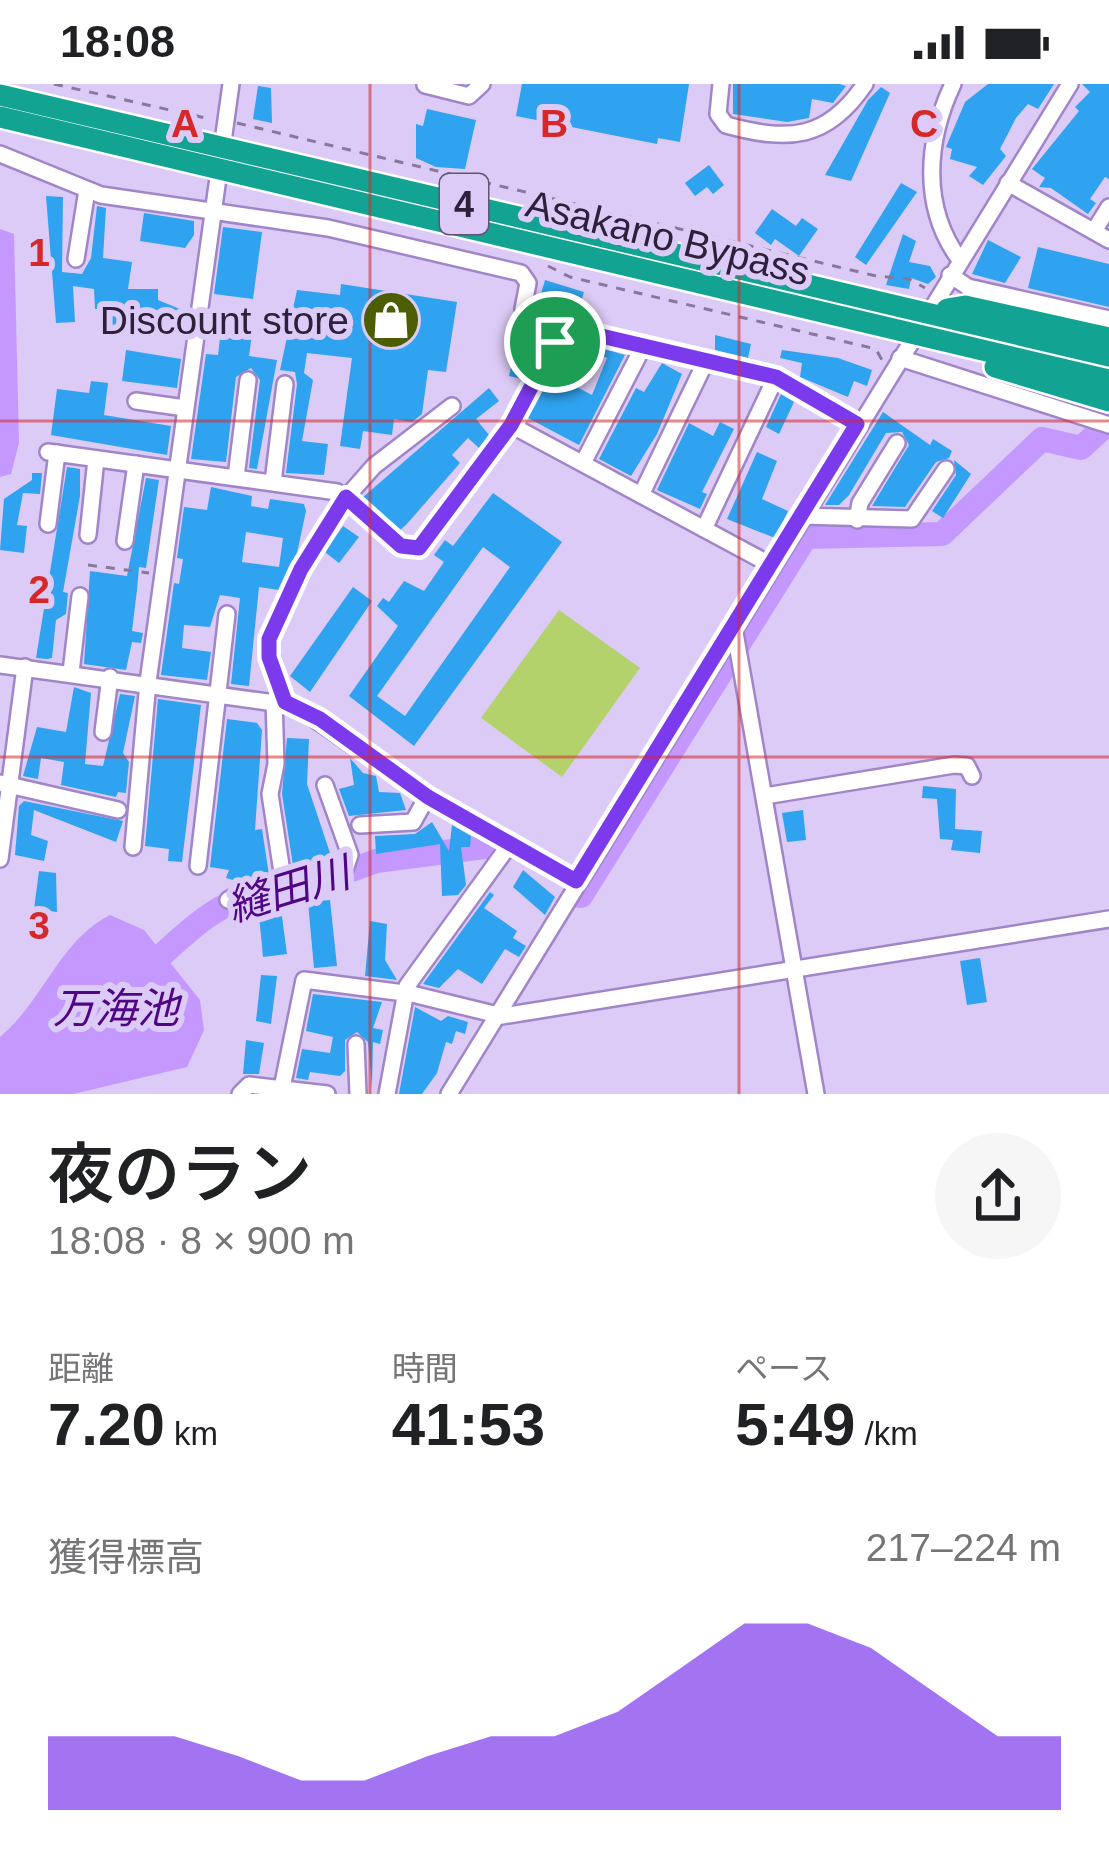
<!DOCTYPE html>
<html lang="ja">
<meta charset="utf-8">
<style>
body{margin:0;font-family:Arial,"Noto Sans JP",sans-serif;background:#f6f6f6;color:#202124;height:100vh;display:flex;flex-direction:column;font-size:45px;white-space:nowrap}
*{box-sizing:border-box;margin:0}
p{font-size:39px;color:#757577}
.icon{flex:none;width:66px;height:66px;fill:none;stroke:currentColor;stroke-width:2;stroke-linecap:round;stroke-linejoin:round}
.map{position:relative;height:1010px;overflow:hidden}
.sheet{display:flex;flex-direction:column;background:#fff;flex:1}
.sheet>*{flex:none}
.pin{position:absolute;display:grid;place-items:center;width:102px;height:102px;color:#fff;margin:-51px;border:6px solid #fff;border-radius:50%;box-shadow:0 3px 12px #0007}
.round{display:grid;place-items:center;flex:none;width:126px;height:126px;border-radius:63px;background:#f6f6f6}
.overview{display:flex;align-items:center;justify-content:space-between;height:204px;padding:0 48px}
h1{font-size:66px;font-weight:600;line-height:90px}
.figures{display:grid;grid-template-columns:repeat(3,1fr);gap:18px;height:204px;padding:12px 48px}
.figures div{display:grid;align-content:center}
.figures b{font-size:60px;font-weight:600}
.figures small{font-size:33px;font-weight:400}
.figures p{font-size:33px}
.chart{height:336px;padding:24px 48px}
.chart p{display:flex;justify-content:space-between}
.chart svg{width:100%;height:216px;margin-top:12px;fill:#7c3aed;opacity:.7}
.status{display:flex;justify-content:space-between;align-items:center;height:84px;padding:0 60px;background:#fff;direction:ltr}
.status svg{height:33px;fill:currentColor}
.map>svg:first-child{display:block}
.green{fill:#b4d26b}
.water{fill:#c498fe}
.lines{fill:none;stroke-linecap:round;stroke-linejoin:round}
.river{stroke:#c498fe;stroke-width:24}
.building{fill:#2fa3ef;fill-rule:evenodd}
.minor-casing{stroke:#a185c9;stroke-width:20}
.highway-casing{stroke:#fff;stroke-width:26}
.path{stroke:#87789c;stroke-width:3;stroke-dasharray:9 9;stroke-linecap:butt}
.minor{stroke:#fff;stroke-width:15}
.highway{stroke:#12a393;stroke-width:21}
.route-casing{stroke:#fff;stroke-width:24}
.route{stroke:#7c3aed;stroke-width:15}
.grid{fill:none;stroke:#d62828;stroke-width:3;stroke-opacity:0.55}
.labels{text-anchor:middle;stroke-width:12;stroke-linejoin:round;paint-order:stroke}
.shield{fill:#dccbf6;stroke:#615373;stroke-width:3}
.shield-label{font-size:36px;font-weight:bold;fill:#2c203b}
.street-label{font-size:39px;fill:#2c203b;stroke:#dccbf6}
.poi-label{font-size:39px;fill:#2c203b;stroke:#dccbf6;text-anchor:end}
.water-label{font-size:42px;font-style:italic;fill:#4f0584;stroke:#dccbf6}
.grid-label{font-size:39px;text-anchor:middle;font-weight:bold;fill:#d62828;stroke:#dccbf6;stroke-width:12;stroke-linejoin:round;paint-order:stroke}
</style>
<div class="status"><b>18:08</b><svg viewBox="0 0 49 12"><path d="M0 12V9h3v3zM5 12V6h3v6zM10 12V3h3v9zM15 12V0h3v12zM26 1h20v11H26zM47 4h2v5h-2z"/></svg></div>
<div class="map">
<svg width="1109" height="1010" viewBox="0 0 1109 1010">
<rect width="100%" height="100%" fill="#dccbf6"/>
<!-- green -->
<polygon class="green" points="559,526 640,584 562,693 481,634"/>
<!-- water -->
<g class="water">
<polygon points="0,145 14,150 19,359 11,390 0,393"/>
<path d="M110 831 144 846 200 916 204 946 187 983 73 1010H0V953C44 916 59 857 110 831Z"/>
</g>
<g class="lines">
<!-- river -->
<g class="river">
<polyline points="325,796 376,777 492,762"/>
<polyline points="581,812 806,453 942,450 1042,355 1081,364 1109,338"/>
<path d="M139 890C178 860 206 822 256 810"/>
</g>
</g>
<!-- building -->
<g class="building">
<polygon points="522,0 689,0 680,58 658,54 657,60 516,32"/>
<polygon points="733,0 839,0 846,2 833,19 812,15 809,34 787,38 733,30"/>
<polygon points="988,0 1054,0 1038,25 1028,20 1016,34 1000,65 1006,72 983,101 969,92 977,83 950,75 952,65 946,63 965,18"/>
<polygon points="1082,0 1109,0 1109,95 1105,93 1090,115 1096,119 1088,130 1051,104 1039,103 1045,94 1032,85 1079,27 1075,23 1090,8"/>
<polygon points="258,2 271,4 272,39 253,35"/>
<polygon points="881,3 890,9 851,97 825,91 868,16"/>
<polygon points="427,25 476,36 465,85 436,83 416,74 416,40 423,42"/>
<polygon points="709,81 724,101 713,110 707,103 695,112 685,99"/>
<polygon points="901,99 917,108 866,181 855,173"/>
<polygon points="46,112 63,113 62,188 82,190 91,174 97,122 106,124 103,174 132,178 128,205 158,205 158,216 187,228 186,238 167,235 167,243 111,245 111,225 95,225 94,205 73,202 75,238 56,239"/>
<polygon points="772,125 796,142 802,134 818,145 799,172 775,155 771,161 755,149"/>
<polygon points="144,129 194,137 194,151 185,164 140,157"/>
<polygon points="223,143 262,148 253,215 214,210"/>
<polygon points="903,150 916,157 909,178 930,182 936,193 928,200 911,194 909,205 886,201"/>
<polygon points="988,156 1021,173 1005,199 972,190"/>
<polygon points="1038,163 1109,180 1109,223 1028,204"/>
<polygon points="545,196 584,208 578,228 553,221 551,228 537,224"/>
<polygon points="341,200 457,218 446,288 428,286 422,330 412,338 394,335 392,351 363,347 360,365 340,362 352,274 307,269 304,289 313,296 302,357 328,360 324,391 286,389 297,300 295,288 280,286 297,206 340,211"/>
<polygon points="221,246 252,250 249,272 277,276 257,385 249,384 260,296 251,284 236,293 226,378 191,375 206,270 218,271"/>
<polygon points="715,251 751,260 748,274 715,266"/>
<polygon points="569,257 584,264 567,298 592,311 607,274 598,269 601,264 625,271 579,361 528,334"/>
<polygon points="516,264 532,268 522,295 509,292"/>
<polygon points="126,266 181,275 177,304 122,297"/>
<polygon points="782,266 838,274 872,286 867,302 854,297 848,313 800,293 802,279 780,274"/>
<polygon points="662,279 682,290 657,350 631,392 599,375 636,304 644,308"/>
<polygon points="91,297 108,299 104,331 171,342 167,371 51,351 57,305 89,309"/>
<polygon points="489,304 499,317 476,335 489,351 479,364 468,354 452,371 460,379 406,441 400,446 362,414"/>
<polygon points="781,310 794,318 779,350 766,343"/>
<polygon points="883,328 930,361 933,355 952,367 949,374 936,378 905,423 872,422 909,361 902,348 886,349 849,411 839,421 825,421"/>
<polygon points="720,338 734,345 702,408 707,410 700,425 657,406 689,339 713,352"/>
<polygon points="757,368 777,377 762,415 788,427 775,454 727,435"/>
<polygon points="954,376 971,390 943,434 932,427 956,391"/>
<polygon points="67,383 80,385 80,412 63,508 68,509 66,530 56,536 52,574 47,575 36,574"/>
<polygon points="32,389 42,389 40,410 23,409 17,441 27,442 24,469 0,466 4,415 32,396"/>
<polygon points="146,394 159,396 146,484 139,483 137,506 132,547 143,549 141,559 132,558 126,586 84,580 90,487 127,492"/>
<path d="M211 403 252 412 251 422 268 425 270 415 304 420 306 427 297 469 279 506 259 503 249 602 231 600 240 514 220 511 210 543 184 541 182 564 211 568 207 596 161 591 174 499 179 500 183 475 177 474 184 423 207 426ZM246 448 283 454 279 483 242 478Z"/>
<path d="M493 409 562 458 414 662 349 612 398 542 377 522 383 514 389 518 404 497 424 507 444 478 434 471 445 456 453 462ZM483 463 510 483 405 632 377 612Z"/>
<polygon points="343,442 359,453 339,479 325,468"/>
<polygon points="353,503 372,517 310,608 290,592"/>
<polygon points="74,603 91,609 85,680 103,682 120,610 135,612 123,669 129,678 126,709 118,708 116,713 61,701 64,678 41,674 38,695 23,692 37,643 66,648"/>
<polygon points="158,615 201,621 182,778 168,777 169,765 145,762"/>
<polygon points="227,635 257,639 262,646 255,746 262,745 269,791 236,797 226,794 229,786 210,783"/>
<polygon points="287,654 309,655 307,700 332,775 294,788 282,710"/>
<polygon points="350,674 363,689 376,692 379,708 400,709 406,726 349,732 339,705 354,701"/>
<polygon points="923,702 956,705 955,745 982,747 980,769 951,766 953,756 940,755 937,715 922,714"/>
<polygon points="24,717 123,737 116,758 34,726 31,751 48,757 44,777 15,771 19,722"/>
<polygon points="803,726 806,756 787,758 782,729"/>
<polygon points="432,738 449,767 452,741 471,752 470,763 461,763 466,801 458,811 442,812 440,760 376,770 375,752 415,750"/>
<polygon points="523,786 555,813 545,831 513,803"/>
<polygon points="39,787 56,789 57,828 34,825"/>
<polygon points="490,808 494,811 484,824 517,847 513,854 526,862 519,873 505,865 482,900 458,885 439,904 423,900"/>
<polygon points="330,816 337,882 314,884 308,818"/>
<polygon points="280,818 287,870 263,873 259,831 251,831 250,820"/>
<polygon points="370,837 387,840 385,876 397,896 365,892"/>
<polygon points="980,874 987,918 967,921 960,877"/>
<polygon points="261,891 277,892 271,940 256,937"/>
<polygon points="313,910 382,918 373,944 383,946 380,960 373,958 372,1003 368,958 357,948 345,956 345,987 340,992 310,988 308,996 296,994 302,965 330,969 333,953 306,947"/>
<polygon points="415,923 441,937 448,932 468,938 465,950 456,947 452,960 446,958 437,989 422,1010 399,1010"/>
<polygon points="246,956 264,959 259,990 243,990"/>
</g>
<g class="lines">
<defs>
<g id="minor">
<path d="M721 0 718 30 726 41C789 58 827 56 865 0"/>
<path d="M953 0C926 57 921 124 960 176"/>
<polyline points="425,1 469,12 482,0"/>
<polyline points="0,70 101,111 328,144 521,189 528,199 523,225 529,235 776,293 857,341"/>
<polyline points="1008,99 1109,156"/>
<polyline points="1094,147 1109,123"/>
<polyline points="76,175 87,106"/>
<polyline points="950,191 968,203 1109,235"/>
<polyline points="900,274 1109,341"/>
<polyline points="136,317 185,324"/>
<polyline points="511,341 771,481"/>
<polyline points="48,368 337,408 401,462 419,465 511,341 563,243"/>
<polyline points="583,379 644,261"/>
<polyline points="236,393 248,296"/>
<polyline points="273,398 285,300"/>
<polyline points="641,411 707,275"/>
<polyline points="801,432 912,435 946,385"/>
<polyline points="857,436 860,419 897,359"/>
<polyline points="48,440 57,369"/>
<polyline points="704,445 776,293"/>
<polyline points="88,451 96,375"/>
<polyline points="125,457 136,380"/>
<polyline points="734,543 816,1010"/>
<polyline points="0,581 296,622 427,713 576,797"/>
<polyline points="71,588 80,512"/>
<polyline points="274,616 276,680 270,710 284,801"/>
<polyline points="285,618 268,561 301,485 337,424 374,382 452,322"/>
<polyline points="103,648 110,593"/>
<polyline points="0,699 118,726"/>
<polyline points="765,712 954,681 967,682 972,692"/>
<polyline points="360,741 413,738 427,713"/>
<polyline points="133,763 148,598 231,0"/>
<polyline points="0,775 25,583"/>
<polyline points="198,782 227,530"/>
<polyline points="228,816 246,805 296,800 346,783 350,771 325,701"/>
<polyline points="356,960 358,1010"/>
<polyline points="282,1004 304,896 412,910 502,932 1109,835"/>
<polyline points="240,1010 249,1001 327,1010"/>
<polyline points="387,1010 407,902 510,760"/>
<polyline points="449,1010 1070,0"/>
</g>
<g id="highway">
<polyline points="0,11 1109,272"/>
<polyline points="0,33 1109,296"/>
<polyline points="947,225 965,222 1109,254"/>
<polyline points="995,283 1109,317"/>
</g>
</defs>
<!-- minor casing -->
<use href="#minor" class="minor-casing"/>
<!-- highway casing -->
<use href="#highway" class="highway-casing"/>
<!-- path -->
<g class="path">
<polyline points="54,0 210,35"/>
<polyline points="237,39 876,192 909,195 925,204"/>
<polyline points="548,182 570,193 876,265 883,278"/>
<polyline points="88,481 149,489"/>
</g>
<!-- minor -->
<use href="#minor" class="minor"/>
<!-- highway -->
<use href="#highway" class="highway"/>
</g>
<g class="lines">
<defs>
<polygon id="route" points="563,243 776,293 857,340 576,797 428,713 320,635 285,618 269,573 269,555 301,485 346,413 401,462 419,464 511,341"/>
</defs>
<!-- route casing -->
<use href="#route" class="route-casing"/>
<!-- route -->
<use href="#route" class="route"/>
</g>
<!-- grid -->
<path class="grid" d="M370 0V1010M739 0V1010M0 337H1109M0 673H1109"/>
<!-- icons -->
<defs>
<symbol id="shop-disc" viewBox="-11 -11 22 22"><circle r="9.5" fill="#4b5e04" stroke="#dccbf6"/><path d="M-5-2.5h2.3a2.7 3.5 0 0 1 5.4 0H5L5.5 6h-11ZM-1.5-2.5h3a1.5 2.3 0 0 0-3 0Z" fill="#fff"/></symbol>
</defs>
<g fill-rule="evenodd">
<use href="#shop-disc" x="358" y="203" width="66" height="66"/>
</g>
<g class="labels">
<!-- shield labels -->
<rect class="shield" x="440" y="90" width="48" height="60" rx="9"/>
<g class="shield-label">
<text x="464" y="133">4</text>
</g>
<!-- street labels -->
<g class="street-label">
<text transform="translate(668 153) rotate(14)" y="14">Asakano Bypass</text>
</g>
<!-- poi labels -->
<g class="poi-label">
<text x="349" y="250">Discount store</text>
</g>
<!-- water labels -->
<g class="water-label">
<text transform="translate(288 805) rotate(-17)" y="15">縫田川</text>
<text x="116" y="939">万海池</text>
</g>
</g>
<g class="grid-label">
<text x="185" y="53">A</text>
<text x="554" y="53">B</text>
<text x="924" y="53">C</text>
<text x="39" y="182">1</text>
<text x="39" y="519">2</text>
<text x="39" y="855">3</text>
</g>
</svg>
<div class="pin" style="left:555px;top:258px;background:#1e9e55"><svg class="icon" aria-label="arrive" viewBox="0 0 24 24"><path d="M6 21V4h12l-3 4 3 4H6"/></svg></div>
</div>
<section class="sheet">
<div class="overview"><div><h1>夜のラン</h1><p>18:08 · 8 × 900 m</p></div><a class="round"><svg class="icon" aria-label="share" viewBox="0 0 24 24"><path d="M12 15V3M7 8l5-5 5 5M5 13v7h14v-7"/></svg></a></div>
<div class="figures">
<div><p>距離</p><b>7.20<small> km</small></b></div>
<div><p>時間</p><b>41:53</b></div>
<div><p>ペース</p><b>5:49<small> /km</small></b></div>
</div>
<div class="chart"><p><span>獲得標高</span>217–224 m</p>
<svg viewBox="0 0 160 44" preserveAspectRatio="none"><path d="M0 44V29L10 29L20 29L30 33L40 38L50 38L60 33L70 29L80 29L90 24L100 15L110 6L120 6L130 11L140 20L150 29L160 29V44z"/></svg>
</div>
</section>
